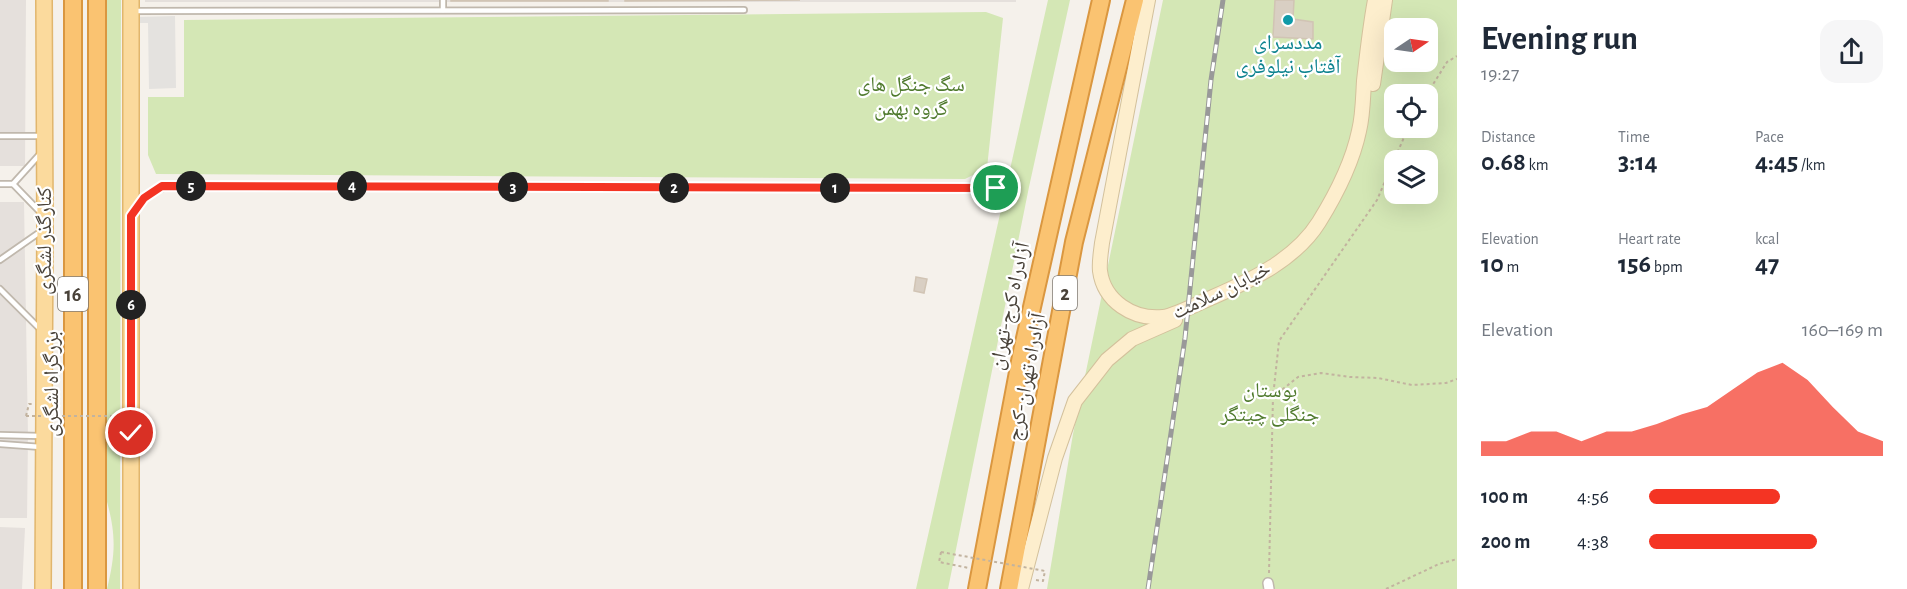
<!DOCTYPE html>
<meta charset="utf-8">
<style>
body{margin:0;font-family:"Alegreya Sans","Noto Naskh Arabic",sans-serif;background:#f6f6f7;color:#1f2937;height:100vh;display:flex;flex-direction:column;font-size:22px;white-space:nowrap}
*{box-sizing:border-box;margin:0}
p{font-size:20px;color:#747a83}
.icon{flex:none;width:33px;height:33px;fill:none;stroke:currentColor;stroke-width:2;stroke-linecap:round;stroke-linejoin:round}
.map{position:relative;flex:1;overflow:hidden}
.drawer{display:flex;flex-direction:column;background:#fff;width:450px}
.drawer>*{flex:none}
.needle{width:39px;rotate:77deg}
.buttons{position:absolute;left:1384px;top:18px;display:grid;gap:12px}
.buttons a{display:grid;place-items:center;width:54px;height:54px;border-radius:12px;background:#fff;box-shadow:0 6px 24px #0002;font-size:30px}
.pin{position:absolute;display:grid;place-items:center;width:51px;height:51px;color:#fff;margin:-26px;border:3px solid #fff;border-radius:50%;box-shadow:0 2px 6px #0007}
.km{position:absolute;width:30px;height:30px;margin:-15px;border-radius:50%;background:#222;color:#fff;font-size:16px;line-height:30px;text-align:center}
.round{display:grid;place-items:center;flex:none;width:63px;height:63px;border-radius:18px;background:#f6f6f7}
.overview{display:flex;align-items:center;justify-content:space-between;height:102px;padding:0 24px}
h1{font-size:33px;font-weight:700;line-height:45px}
.metrics{display:grid;grid-template-columns:repeat(3,1fr);gap:9px;height:102px;padding:6px 24px}
.metrics div{display:grid;align-content:center}
.metrics b{font-size:26px;font-weight:700}
.metrics small{font-size:16px;font-weight:400}
.metrics p{font-size:16px}
.chart{height:168px;padding:12px 24px}
.chart p{display:flex;justify-content:space-between}
.chart svg{width:100%;height:108px;margin-top:6px;fill:#f43423;opacity:.7}
ul{padding:0 24px;list-style:none;font-size:20px}
li{display:grid;grid-template-columns:96px 72px 1fr;align-items:center;height:45px}
li i{height:15px;border-radius:8px;background:#f43423}
main{display:flex;flex:1;min-height:0}
.map>svg:first-child{display:block}
.industrial{fill:#e5e0dc}
.green{fill:#d4e7b5;fill-rule:evenodd}
.parking{fill:#e4e2df}
.building{fill:#d9cfc3;stroke:#d1c4b4;stroke-width:1.5}
.lines{fill:none;stroke-linecap:round;stroke-linejoin:round}
.lane-casing{stroke:#c0b8ad;stroke-width:8}
.street-casing{stroke:#c0b8ad;stroke-width:12}
.secondary-casing{stroke:#d3c19c;stroke-width:16}
.primary-casing{stroke:#e1b66d;stroke-width:18}
.highway-casing{stroke:#da9740;stroke-width:20}
.path{stroke:#c2b39f;stroke-width:2;stroke-dasharray:3 3;stroke-linecap:butt}
.lane{stroke:#fff;stroke-width:4.5}
.street{stroke:#fff;stroke-width:9}
.secondary{stroke:#fdeecd;stroke-width:14}
.primary{stroke:#fbda9d;stroke-width:15}
.highway{stroke:#fac371;stroke-width:16}
.rail-casing{stroke:#999;stroke-width:5}
.rail{stroke:#fff;stroke-width:3;stroke-dasharray:9;stroke-linecap:butt}
.path-bridge{stroke:#c2b39f;stroke-width:2;stroke-dasharray:3 3;stroke-linecap:butt}
.route-casing{stroke:#fff;stroke-width:12}
.route{stroke:#f43423;stroke-width:8}
.culture-dot{fill:#0f9aa8;stroke:#fff;stroke-width:2}
.labels{text-anchor:middle;stroke-width:4.5;stroke-linejoin:round;paint-order:stroke}
.shield{fill:#fff;stroke:#807b74;stroke-width:1.5}
.shield-label{font-size:20px;font-weight:bold;fill:#494239}
.culture-label{font-size:21px;fill:#0d838f;stroke:#fff}
.park-label{font-size:21px;fill:#4f7a2d;stroke:#fff}
.street-label{font-size:21px;fill:#494239;stroke:#fff}
</style>
<main>
<div class="map">
<svg width="1457" height="589" viewBox="0 0 1457 589">
<rect width="100%" height="100%" fill="#f5f1eb"/>
<!-- industrial -->
<g class="industrial">
<polygon points="0,0 26,0 25,166 0,166"/>
<rect x="145" y="0" width="871" height="2"/>
<polygon points="0,202 24,202 28,437 27,518 0,518"/>
<polygon points="0,527 25,528 22,589 0,589"/>
</g>
<!-- green -->
<g class="green">
<path d="M107 0H121L120 589H107C116 552 116 534 106 498Z"/>
<polygon points="1048,0 1070,0 1029,187 948,589 916,589"/>
<path d="M1163 0H1457V589H1047L1073 434ZM1395 28H1428V62H1395ZM1395 94H1428V128H1395ZM1395 160H1428V194H1395Z"/>
<polygon points="986,12 1003,18 987,168 965,179 156,174 148,155 148,97 184,97 184,20"/>
</g>
<!-- parking -->
<polygon class="parking" points="175,16 176,88 149,89 148,23 139,23 139,17"/>
<!-- building -->
<g class="building">
<rect x="451" y="0" width="157" height="1"/>
<polygon points="625,0 800,0 625,1"/>
<polygon points="1275,0 1294,0 1293,19 1313,22 1313,39 1273,37"/>
<polygon points="916,277 927,279 924,293 914,291"/>
</g>
<g class="lines">
<defs>
<g id="lane">
<polyline points="443,10 443,0"/>
<polyline points="134,11 744,10"/>
<polyline points="0,136 42,136"/>
<polyline points="0,184 13,184 42,214"/>
<polyline points="13,184 41,153"/>
<path d="M136 209C151 189 159 187 183 186L996 188"/>
<polyline points="0,260 40,232"/>
<polyline points="0,289 40,329"/>
<polyline points="0,435 41,436"/>
<polyline points="0,444 41,447"/>
</g>
<polyline id="street" points="1268,583 1269,589"/>
<g id="secondary">
<path d="M1148 0 1102 243C1101 252 1099 262 1100 271 1104 301 1133 320 1163 317 1174 316 1201 302 1213 297 1252 280 1296 259 1319 222 1337 193 1352 164 1359 131 1363 115 1363 97 1364 81 1367 54 1370 27 1375 0"/>
<polyline points="1373,84 1385,0"/>
<polyline points="1021,589 1055,458 1075,401 1107,360 1132,339 1175,320"/>
</g>
<g id="primary">
<polyline points="43,589 45,229 44,0"/>
<polyline points="131,589 131,0"/>
</g>
<g id="highway">
<polyline points="97,0 97,589"/>
<polyline points="73,589 73,0"/>
<polyline points="977,589 1021,356 1101,0"/>
<polyline points="1009,589 1074,242 1135,0"/>
</g>
</defs>
<!-- lane casing -->
<use href="#lane" class="lane-casing"/>
<!-- street casing -->
<use href="#street" class="street-casing"/>
<!-- secondary casing -->
<use href="#secondary" class="secondary-casing"/>
<!-- primary casing -->
<use href="#primary" class="primary-casing"/>
<!-- highway casing -->
<use href="#highway" class="highway-casing"/>
<!-- path -->
<g class="path">
<polyline points="1427,94 1447,62 1457,56"/>
<polyline points="1273,397 1298,377 1321,373 1350,377 1378,378 1412,385 1446,383 1457,379"/>
<polyline points="26,416 29,404 32,404"/>
<polyline points="941,552 939,562 969,568"/>
<polyline points="1269,573 1273,397 1279,341 1377,200 1408,128"/>
<polyline points="1036,580 1043,581 1045,571"/>
<polyline points="1386,589 1439,564 1457,559"/>
</g>
<!-- lane -->
<use href="#lane" class="lane"/>
<!-- street -->
<use href="#street" class="street"/>
<!-- secondary -->
<use href="#secondary" class="secondary"/>
<!-- primary -->
<use href="#primary" class="primary"/>
<!-- highway -->
<use href="#highway" class="highway"/>
<defs>
<polyline id="rail" points="1148,589 1185,338 1211,80 1223,0"/>
</defs>
<!-- rail casing -->
<use href="#rail" class="rail-casing"/>
<!-- rail -->
<use href="#rail" class="rail"/>
<!-- path-bridge -->
<g class="path-bridge">
<polyline points="26,416 141,416"/>
<polyline points="941,552 1045,571"/>
</g>
</g>
<g class="lines">
<defs>
<polyline id="route" points="131,433 131,216 144,198 162,186 996,188"/>
</defs>
<!-- route casing -->
<use href="#route" class="route-casing"/>
<!-- route -->
<use href="#route" class="route"/>
</g>
<!-- markers -->
<circle class="culture-dot" cx="1288" cy="20" r="6"/>
<g class="labels">
<!-- shield labels -->
<g class="shield">
<rect x="1053" y="276" width="24" height="34" rx="4.5"/>
<rect x="58" y="277" width="30" height="34" rx="4.5"/>
</g>
<g class="shield-label">
<text x="1065" y="300">2</text>
<text x="73" y="301">16</text>
</g>
<!-- culture labels -->
<g class="culture-label">
<text x="1288" y="49">مددسرای<tspan x="1288" dy="24">آفتاب نیلوفری</tspan></text>
</g>
<!-- park labels -->
<g class="park-label">
<text x="911" y="91">سگ جنگل های<tspan x="911" dy="24">گروه بهمن</tspan></text>
<text x="1270" y="397">بوستان<tspan x="1270" dy="24">جنگلی چیتگر</tspan></text>
</g>
<!-- street labels -->
<g class="street-label">
<text transform="translate(44 241) rotate(-90)" y="7">کنارگذر لشگری</text>
<text transform="translate(1221 290) rotate(-26)" y="7">خیابان سلامت</text>
<text transform="translate(1009 306) rotate(-78)" y="7">آزادراه کرج-تهران</text>
<text transform="translate(1026 377) rotate(-79)" y="7">آزادراه تهران-کرج</text>
<text transform="translate(51 384) rotate(-90)" y="7">بزرگراه لشگری</text>
</g>
</g>
</svg>
<div class="buttons">
<a><svg class="needle" viewBox="-14 -14 28 28"><path d="M0-13l5 13h-10z" fill="#e53935"/><path d="M0 13l5-13h-10z" fill="#747a83"/></svg></a>
<a><svg class="icon" aria-label="locate" viewBox="0 0 24 24"><circle cx="12" cy="12" r="6"/><path d="M12 2v4M12 18v4M2 12h4M18 12h4"/></svg></a>
<a><svg class="icon" aria-label="layers" viewBox="0 0 24 24"><path d="M12 4l9 5-9 5-9-5zM3 14l9 5 9-5"/></svg></a>
</div>
<div class="pin" style="left:996px;top:188px;background:#1e9e55"><svg class="icon" aria-label="arrive" viewBox="0 0 24 24"><path d="M6 21V4h12l-3 4 3 4H6"/></svg></div>
<div class="pin" style="left:131px;top:433px;background:#d93025"><svg class="icon" aria-label="check" viewBox="0 0 24 24"><path d="M5 12l5 5 9-10"/></svg></div>
<b class="km" style="left:835px;top:188px">1</b>
<b class="km" style="left:674px;top:188px">2</b>
<b class="km" style="left:513px;top:187px">3</b>
<b class="km" style="left:352px;top:186px">4</b>
<b class="km" style="left:191px;top:186px">5</b>
<b class="km" style="left:131px;top:305px">6</b>
</div>
<section class="drawer">
<div class="overview"><div><h1>Evening run</h1><p>19:27</p></div><a class="round"><svg class="icon" aria-label="share" viewBox="0 0 24 24"><path d="M12 15V3M7 8l5-5 5 5M5 13v7h14v-7"/></svg></a></div>
<div class="metrics">
<div><p>Distance</p><b>0.68<small> km</small></b></div>
<div><p>Time</p><b>3:14</b></div>
<div><p>Pace</p><b>4:45<small> /km</small></b></div>
</div>
<div class="metrics">
<div><p>Elevation</p><b>10<small> m</small></b></div>
<div><p>Heart rate</p><b>156<small> bpm</small></b></div>
<div><p>kcal</p><b>47</b></div>
</div>
<div class="chart"><p><span>Elevation</span>160–169 m</p>
<svg viewBox="0 0 160 44" preserveAspectRatio="none"><path d="M0 44V38L10 38L20 34L30 34L40 38L50 34L60 34L70 31L80 27L90 24L100 17L110 10L120 6L130 13L140 24L150 34L160 38V44z"/></svg>
</div>
<ul>
<li><b>100 m</b>4:56<i style="width:56%"></i></li>
<li><b>200 m</b>4:38<i style="width:72%"></i></li>
</ul>
</section>
</main>
